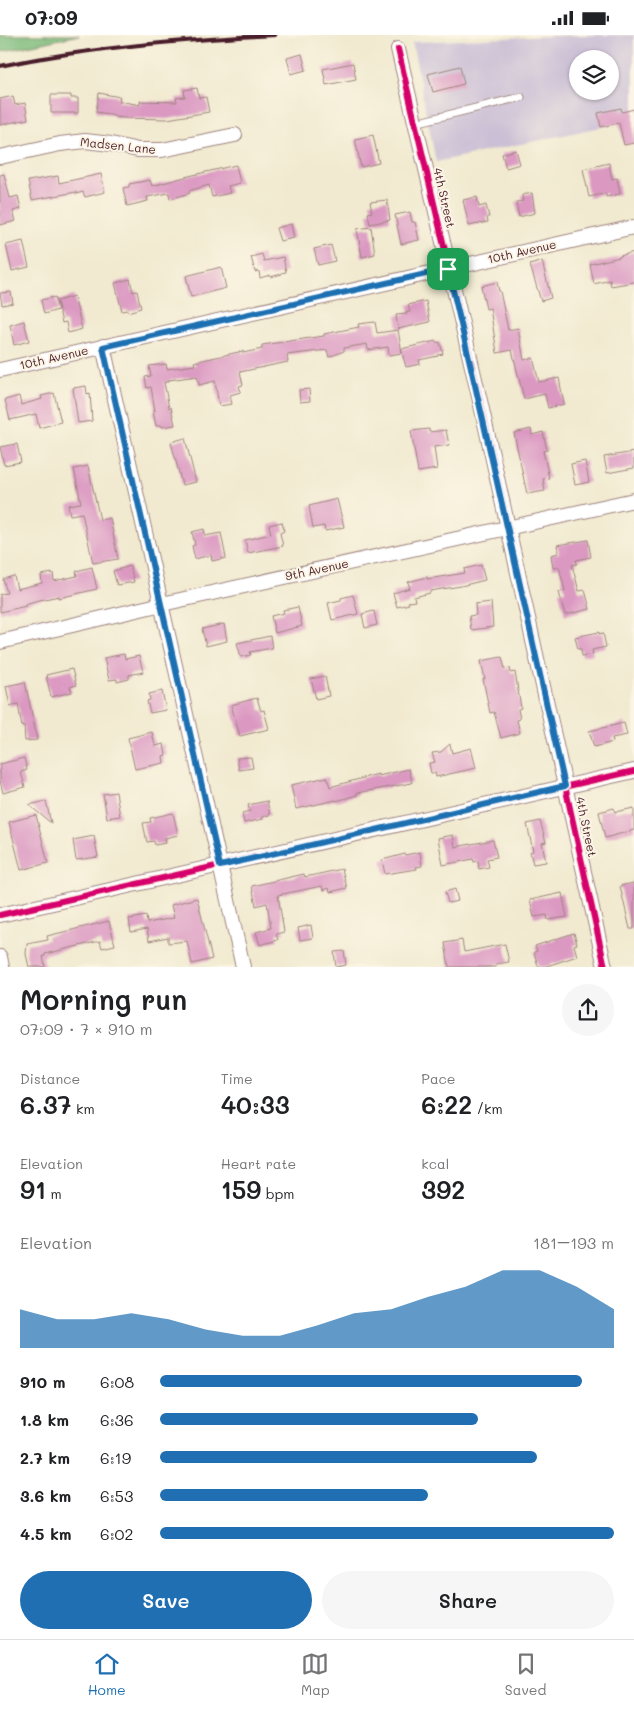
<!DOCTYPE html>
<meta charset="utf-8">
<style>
body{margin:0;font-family:Mali,sans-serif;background:#f6f6f6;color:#202124;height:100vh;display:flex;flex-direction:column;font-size:19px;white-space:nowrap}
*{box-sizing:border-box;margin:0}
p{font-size:16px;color:#757577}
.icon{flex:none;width:28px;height:28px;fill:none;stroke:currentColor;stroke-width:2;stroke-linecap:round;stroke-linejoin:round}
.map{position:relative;height:932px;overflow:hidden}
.side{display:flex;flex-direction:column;background:#fff;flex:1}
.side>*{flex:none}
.fabs{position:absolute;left:569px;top:15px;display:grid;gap:10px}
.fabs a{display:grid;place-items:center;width:50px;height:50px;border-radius:50%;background:#fff;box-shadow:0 1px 4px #0004;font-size:25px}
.pin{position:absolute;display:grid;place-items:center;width:42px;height:42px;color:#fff;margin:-21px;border-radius:10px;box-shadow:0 2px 8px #0006}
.round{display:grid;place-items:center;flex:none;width:52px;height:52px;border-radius:26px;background:#f6f6f6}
.headline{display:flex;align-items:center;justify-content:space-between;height:85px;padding:0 20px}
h1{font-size:28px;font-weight:600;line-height:38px}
.figures{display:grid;grid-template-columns:repeat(3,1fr);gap:8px;height:85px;padding:5px 20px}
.figures div{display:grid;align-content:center}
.figures b{font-size:25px;font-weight:600}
.figures small{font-size:14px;font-weight:400}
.figures p{font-size:14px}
.chart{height:140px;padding:10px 20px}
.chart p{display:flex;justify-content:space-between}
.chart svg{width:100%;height:90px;margin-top:5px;fill:#1f6fb2;opacity:.7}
.cta{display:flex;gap:10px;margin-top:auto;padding:10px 20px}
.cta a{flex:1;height:58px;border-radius:30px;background:#1f6fb2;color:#fff;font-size:20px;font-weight:600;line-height:58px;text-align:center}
.cta a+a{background:#f6f6f6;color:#202124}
ul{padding:0 20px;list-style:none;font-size:16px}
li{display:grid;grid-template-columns:80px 60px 1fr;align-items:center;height:38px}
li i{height:12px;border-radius:6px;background:#1f6fb2}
.status{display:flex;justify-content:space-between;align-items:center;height:35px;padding:0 25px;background:#fff;direction:ltr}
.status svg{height:14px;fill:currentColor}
.tab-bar{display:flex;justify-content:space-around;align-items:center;height:70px;border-top:1px solid #e0e0e0;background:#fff;font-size:14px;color:#757577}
.tab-bar a{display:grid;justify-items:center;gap:2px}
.tab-bar .current{color:#1f6fb2}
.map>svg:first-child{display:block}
.industrial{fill:#cbbfd5;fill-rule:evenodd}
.forest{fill:#7ebc7c;stroke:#646e54}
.building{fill:#db99c2}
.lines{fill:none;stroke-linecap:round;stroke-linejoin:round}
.lane-casing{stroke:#9e847e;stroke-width:9}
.street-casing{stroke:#9e847e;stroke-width:16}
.lane{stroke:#fff;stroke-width:7}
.street{stroke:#fff;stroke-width:14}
.rail{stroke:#4a1f2b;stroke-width:4}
.cycleway-casing{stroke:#fcf5e5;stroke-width:9}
.cycleway{stroke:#d6006c;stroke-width:6}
.route-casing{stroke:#fff;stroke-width:10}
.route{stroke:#1f6fb2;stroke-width:6}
.labels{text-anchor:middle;stroke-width:4;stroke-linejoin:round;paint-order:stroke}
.street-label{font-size:12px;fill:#4a1f2b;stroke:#fcf5e5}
</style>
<div class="status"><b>07:09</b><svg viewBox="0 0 49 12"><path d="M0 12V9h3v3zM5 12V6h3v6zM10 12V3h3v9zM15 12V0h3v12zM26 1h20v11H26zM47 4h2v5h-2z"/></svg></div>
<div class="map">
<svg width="634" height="932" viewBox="0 0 634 932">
<rect width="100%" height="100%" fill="#fcf5e5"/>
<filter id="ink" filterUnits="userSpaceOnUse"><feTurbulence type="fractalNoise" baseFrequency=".02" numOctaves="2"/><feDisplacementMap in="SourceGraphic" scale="10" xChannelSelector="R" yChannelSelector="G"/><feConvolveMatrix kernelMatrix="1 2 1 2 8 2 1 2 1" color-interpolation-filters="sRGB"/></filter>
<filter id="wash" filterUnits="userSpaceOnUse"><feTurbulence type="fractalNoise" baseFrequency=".0096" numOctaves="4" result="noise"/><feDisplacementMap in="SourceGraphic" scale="20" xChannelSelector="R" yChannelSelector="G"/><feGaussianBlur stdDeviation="1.12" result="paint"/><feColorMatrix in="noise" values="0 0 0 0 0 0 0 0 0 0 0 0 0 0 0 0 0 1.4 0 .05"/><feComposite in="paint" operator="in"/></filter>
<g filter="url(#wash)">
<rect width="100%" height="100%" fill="#f1ead0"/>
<!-- industrial -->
<path class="industrial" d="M578 0H634V85L436 127 412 7ZM578 24H610V56H578Z"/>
<!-- forest -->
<polygon class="forest" points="0,0 79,0 0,17"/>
<g id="blocks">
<!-- building -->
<g class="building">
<polygon points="302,19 306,35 291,39 287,23"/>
<polygon points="353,28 356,44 326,50 323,34"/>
<polygon points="460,31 464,49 433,57 428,39"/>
<polygon points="197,53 199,63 206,62 209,77 167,84 124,83 114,82 114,80 96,77 99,58 120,62 119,66 140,70 140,66 177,67 176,63 185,62 184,55"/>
<polygon points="51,60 71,60 71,63 78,63 78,78 51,78"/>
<polygon points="13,61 15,70 25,68 28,84 0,90 0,64"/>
<polygon points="621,73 622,77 634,74 634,108 624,110 619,88 601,92 598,78"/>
<polygon points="373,100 379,128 361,132 355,104"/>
<polygon points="516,115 520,129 506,133 502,119"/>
<polygon points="609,128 612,144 617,143 620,159 606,162 606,158 589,162 583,134"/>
<polygon points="236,130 240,148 228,151 230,158 212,162 209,150 189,156 190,158 170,164 169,158 147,162 148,166 127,171 123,153 129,152 129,149 150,145 152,151 189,141"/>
<polygon points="4,139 10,163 18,161 21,174 13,176 16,186 0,190 0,140"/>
<polygon points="101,139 105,157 85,162 83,157 76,159 76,157 32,165 28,146 58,141 59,148"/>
<polygon points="532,158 535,178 519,182 516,167 523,166 522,160"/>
<polygon points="477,162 479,172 486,170 489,182 487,182 488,187 469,191 463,165"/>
<polygon points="387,165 390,185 370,189 368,178 372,177 370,167"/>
<polygon points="410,177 412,187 415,187 419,205 401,209 395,180"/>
<polygon points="291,189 294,203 280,206 276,193"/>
<polygon points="371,192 375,219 362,222 357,194"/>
<polygon points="23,206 29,232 12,236 6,210"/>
<polygon points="331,210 335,226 318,230 314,214"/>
<polygon points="634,217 634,247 611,251 610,245 594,249 590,229 620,222 620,221"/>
<polygon points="262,219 264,226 283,222 286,237 281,238 282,239 270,242 270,240 260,243 259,236 255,237 251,222"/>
<polygon points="542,226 551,263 541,266 530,230"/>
<polygon points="221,232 226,253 191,262 186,241"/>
<polygon points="130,244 133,257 137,256 141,273 128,277 127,275 122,276 115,248"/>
<polygon points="497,247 499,256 500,256 508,295 518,293 524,325 533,323 539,347 559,343 564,369 548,373 545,359 524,364 512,315 497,318 490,273 486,274 481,251"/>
<polygon points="11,257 13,268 2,270 0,258"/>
<polygon points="74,261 82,294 68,298 66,287 62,288 57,266"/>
<polygon points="55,262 58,275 44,279 41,265"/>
<polygon points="426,266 430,287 398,294 396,280 407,279 406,277 410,277 408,270"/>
<polygon points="24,286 29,306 14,310 10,290"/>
<polygon points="375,287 377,298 398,295 402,318 389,320 388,312 368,315 367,309 344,313 344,316 329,322 327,315 287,320 288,327 240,337 243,350 239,351 241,357 230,360 232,369 219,371 215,346 199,350 197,341 169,345 169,347 164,347 169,373 171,372 175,390 162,392 161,390 156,391 153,376 155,376 151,352 147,353 145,342 151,341 149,331 166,329 167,334 195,330 194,327 243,316 243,318 262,314 262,310 324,301 324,299 359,292 358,289"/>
<polygon points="436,306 436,308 440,307 443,319 438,320 438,321 419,325 420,329 406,332 401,314"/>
<polygon points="86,351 87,359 90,358 92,386 78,388 73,353"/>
<polygon points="309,354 310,366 300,367 299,355"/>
<polygon points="54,358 61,387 39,393 36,379 10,385 5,365 19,361 21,370 42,364 41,361"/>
<polygon points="429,394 429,397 446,395 449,410 434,412 437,434 418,437 411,396"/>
<polygon points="531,394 532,400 543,397 547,415 543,416 549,443 543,444 545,456 527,459 514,398"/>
<polygon points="185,403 196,447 182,450 171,407"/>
<polygon points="17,409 21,427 4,430 0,412"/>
<polygon points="634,417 634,433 607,438 604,422"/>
<polygon points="585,426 589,447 575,450 571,429"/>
<polygon points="88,431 100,485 110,483 118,524 93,528 82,478 70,480 68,470 81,468 74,434"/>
<polygon points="337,464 344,492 325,496 324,491 313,493 309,471"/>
<polygon points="282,487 284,496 280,498 283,511 248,518 245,505 271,499 269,490"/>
<polygon points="204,494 205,501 221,498 226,523 212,526 211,520 195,524 192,511 195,510 192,497"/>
<polygon points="588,505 591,522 576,525 577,529 572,530 579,556 585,555 590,574 565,580 559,557 565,556 559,532 553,533 551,520 559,518 557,510"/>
<polygon points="481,530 485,545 461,551 430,556 430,558 414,562 415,566 408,567 409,569 397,572 393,558 410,553 408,547 427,542 427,544 465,538 464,534"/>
<polygon points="130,531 134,547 117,550 113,536"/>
<polygon points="92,532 97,554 59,563 59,561 35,566 25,569 26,571 0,577 0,559 7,558 3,544 14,541 17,554 42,548 41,540 53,538 54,546 77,541 76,536"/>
<polygon points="353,560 358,579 332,585 328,568 341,565 341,563"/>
<polygon points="491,567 493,592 471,595 469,581 476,580 475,569"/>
<polygon points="298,572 302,591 275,598 271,581 284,578 283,575"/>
<polygon points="374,576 377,590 365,593 362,579"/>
<polygon points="224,589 227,606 206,611 202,594"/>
<polygon points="599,597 599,599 603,598 606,612 592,615 593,619 582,621 581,614 578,614 575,602"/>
<polygon points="270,601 272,613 250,617 251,620 241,622 237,608"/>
<polygon points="124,619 125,624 139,621 143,637 129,640 129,644 117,647 117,644 109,645 104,623"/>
<polygon points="502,622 505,634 510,633 511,638 515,637 521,673 518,674 520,684 517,685 520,698 501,703 494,677 490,678 483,644 485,644 481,626"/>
<polygon points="72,634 76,650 70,652 72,657 51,662 46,640"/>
<polygon points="325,641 329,661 316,664 311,644"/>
<polygon points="25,647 34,689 37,705 25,706 24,691 22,692 18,669 10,671 6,651"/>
<polygon points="162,656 166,675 150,678 147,666 150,665 149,659"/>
<polygon points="257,663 261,676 264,675 269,694 240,701 231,670"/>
<polygon points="624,688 627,700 612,703 613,707 594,712 589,696"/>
<polygon points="152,697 155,711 164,709 166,720 163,721 164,728 135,734 128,703"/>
<polygon points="450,709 452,718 471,713 476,733 436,742 435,738 431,738 429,728 435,727 432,718 441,717"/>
<polygon points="251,722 253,733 239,735 237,723"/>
<polygon points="24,723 27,735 21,737 25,752 3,758 0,746 0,729"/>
<polygon points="409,734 412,748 357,758 357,760 336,766 336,765 296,774 291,750 327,742 330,752 378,739 378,741"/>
<polygon points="116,757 120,781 107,783 103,759"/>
<polygon points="46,766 51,788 29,770"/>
<polygon points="267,766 270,780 262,782 263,784 244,788 242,778 250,776 248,770"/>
<polygon points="614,773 615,777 634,773 634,795 605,803 599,777"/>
<polygon points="173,778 178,800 165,803 166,808 155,810 154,806 147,807 143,788 151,787 150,783"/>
<polygon points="36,780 48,828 21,835 9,787"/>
<polygon points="540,786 546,807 542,808 546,827 533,829 530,817 533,816 527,789"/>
<polygon points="453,800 455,812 493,805 497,822 487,824 489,832 479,834 478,826 474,827 473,824 443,830 438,803"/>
<polygon points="94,801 98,822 76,825 73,805"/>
<polygon points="420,817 422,831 416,832 417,834 385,839 382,825 405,819 405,820"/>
<polygon points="342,834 347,853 330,857 329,853 323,855 322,851 278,860 284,897 276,899 278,905 260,910 256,897 271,893 267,868 256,871 252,851 304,839 305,842"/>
<polygon points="634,848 634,894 630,894 620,851"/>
<polygon points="455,854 458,866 448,868 445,857"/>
<polygon points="562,858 567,882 548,885 547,880 534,882 530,865"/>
<polygon points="197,863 212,924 192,929 187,906 168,908 168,902 149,906 147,894 131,897 129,884 146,881 147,888 174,883 171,870"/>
<polygon points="109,886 115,910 102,913 100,906 45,919 45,921 43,921 45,932 29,932 26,919 27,909 48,905 47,901"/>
<polygon points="311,890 313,903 300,905 298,893"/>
<polygon points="574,898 577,909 574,910 577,921 544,932 538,931 534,917 537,916 535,911"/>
<polygon points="462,905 464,917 505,909 509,927 496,929 496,932 449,932 445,908"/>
<polygon points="344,916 346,930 336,932 334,917"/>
</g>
</g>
</g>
<g filter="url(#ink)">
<use href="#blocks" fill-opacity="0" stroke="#9e847e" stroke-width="1"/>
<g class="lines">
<defs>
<polyline id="lane" points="415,88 521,62"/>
<g id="street">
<polyline points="398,14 481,370 605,932"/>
<polyline points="0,122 60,109 85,106 111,109 138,115 162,115 235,100"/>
<polyline points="103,311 243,932"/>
<polyline points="0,335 634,192"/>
<polyline points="0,607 162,569 634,465"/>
<polyline points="0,880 634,736"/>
<polyline points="0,922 2,932"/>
</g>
</defs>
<!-- lane casing -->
<use href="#lane" class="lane-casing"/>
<!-- street casing -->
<use href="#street" class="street-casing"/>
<!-- lane -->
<use href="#lane" class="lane"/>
<!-- street -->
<use href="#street" class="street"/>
<!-- rail -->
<path class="rail" d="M0 31C91 12 183 5 275 0"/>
<defs>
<g id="cycleway">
<polyline points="398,14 481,370 605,932"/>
<polyline points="0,880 634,736"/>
</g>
</defs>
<!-- cycleway casing -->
<use href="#cycleway" class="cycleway-casing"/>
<!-- cycleway -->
<use href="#cycleway" class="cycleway"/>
</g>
</g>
<g class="lines" filter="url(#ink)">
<defs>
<path id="route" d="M448 234C489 406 526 579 565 751L220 831 103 312Z"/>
</defs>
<!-- route casing -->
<use href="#route" class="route-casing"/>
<!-- route -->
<use href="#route" class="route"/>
</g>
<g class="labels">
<!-- street labels -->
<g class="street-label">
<text transform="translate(118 111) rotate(6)" y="4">Madsen Lane</text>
<text transform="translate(444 163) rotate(77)" y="4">4th Street</text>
<text transform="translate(522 217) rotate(-13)" y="4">10th Avenue</text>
<text transform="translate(54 323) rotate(-13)" y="4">10th Avenue</text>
<text transform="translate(317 535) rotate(-12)" y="4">9th Avenue</text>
<text transform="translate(586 792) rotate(78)" y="4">4th Street</text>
</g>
</g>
</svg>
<div class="fabs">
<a><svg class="icon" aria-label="layers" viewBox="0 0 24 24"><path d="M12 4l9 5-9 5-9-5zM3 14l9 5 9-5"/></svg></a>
</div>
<div class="pin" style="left:448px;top:234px;background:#1e9e55"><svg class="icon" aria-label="arrive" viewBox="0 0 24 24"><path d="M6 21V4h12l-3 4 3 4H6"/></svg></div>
</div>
<section class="side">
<div class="headline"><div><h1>Morning run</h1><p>07:09 · 7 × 910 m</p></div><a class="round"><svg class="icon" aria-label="share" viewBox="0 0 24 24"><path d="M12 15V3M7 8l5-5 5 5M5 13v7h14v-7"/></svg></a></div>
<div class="figures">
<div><p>Distance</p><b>6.37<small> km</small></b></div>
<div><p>Time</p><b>40:33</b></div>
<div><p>Pace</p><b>6:22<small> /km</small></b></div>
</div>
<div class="figures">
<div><p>Elevation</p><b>91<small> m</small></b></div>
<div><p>Heart rate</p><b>159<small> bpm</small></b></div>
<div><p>kcal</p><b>392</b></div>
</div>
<div class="chart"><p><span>Elevation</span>181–193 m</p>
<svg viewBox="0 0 160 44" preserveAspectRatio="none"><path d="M0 44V25L10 30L20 30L30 27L40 30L50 35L60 38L70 38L80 33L90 27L100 25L110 19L120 14L130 6L140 6L150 14L160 25V44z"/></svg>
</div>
<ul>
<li><b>910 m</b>6:08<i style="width:93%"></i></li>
<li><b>1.8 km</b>6:36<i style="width:70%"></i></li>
<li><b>2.7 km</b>6:19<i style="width:83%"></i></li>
<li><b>3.6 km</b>6:53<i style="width:59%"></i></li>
<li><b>4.5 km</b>6:02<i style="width:100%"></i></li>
</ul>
<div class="cta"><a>Save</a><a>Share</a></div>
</section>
<nav class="tab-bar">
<a class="current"><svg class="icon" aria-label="home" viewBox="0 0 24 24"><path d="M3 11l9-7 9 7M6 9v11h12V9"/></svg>Home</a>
<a><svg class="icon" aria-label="map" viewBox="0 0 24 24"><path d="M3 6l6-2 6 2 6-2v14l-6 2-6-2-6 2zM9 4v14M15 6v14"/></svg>Map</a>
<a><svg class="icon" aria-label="saved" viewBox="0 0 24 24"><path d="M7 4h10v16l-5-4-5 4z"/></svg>Saved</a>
</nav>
